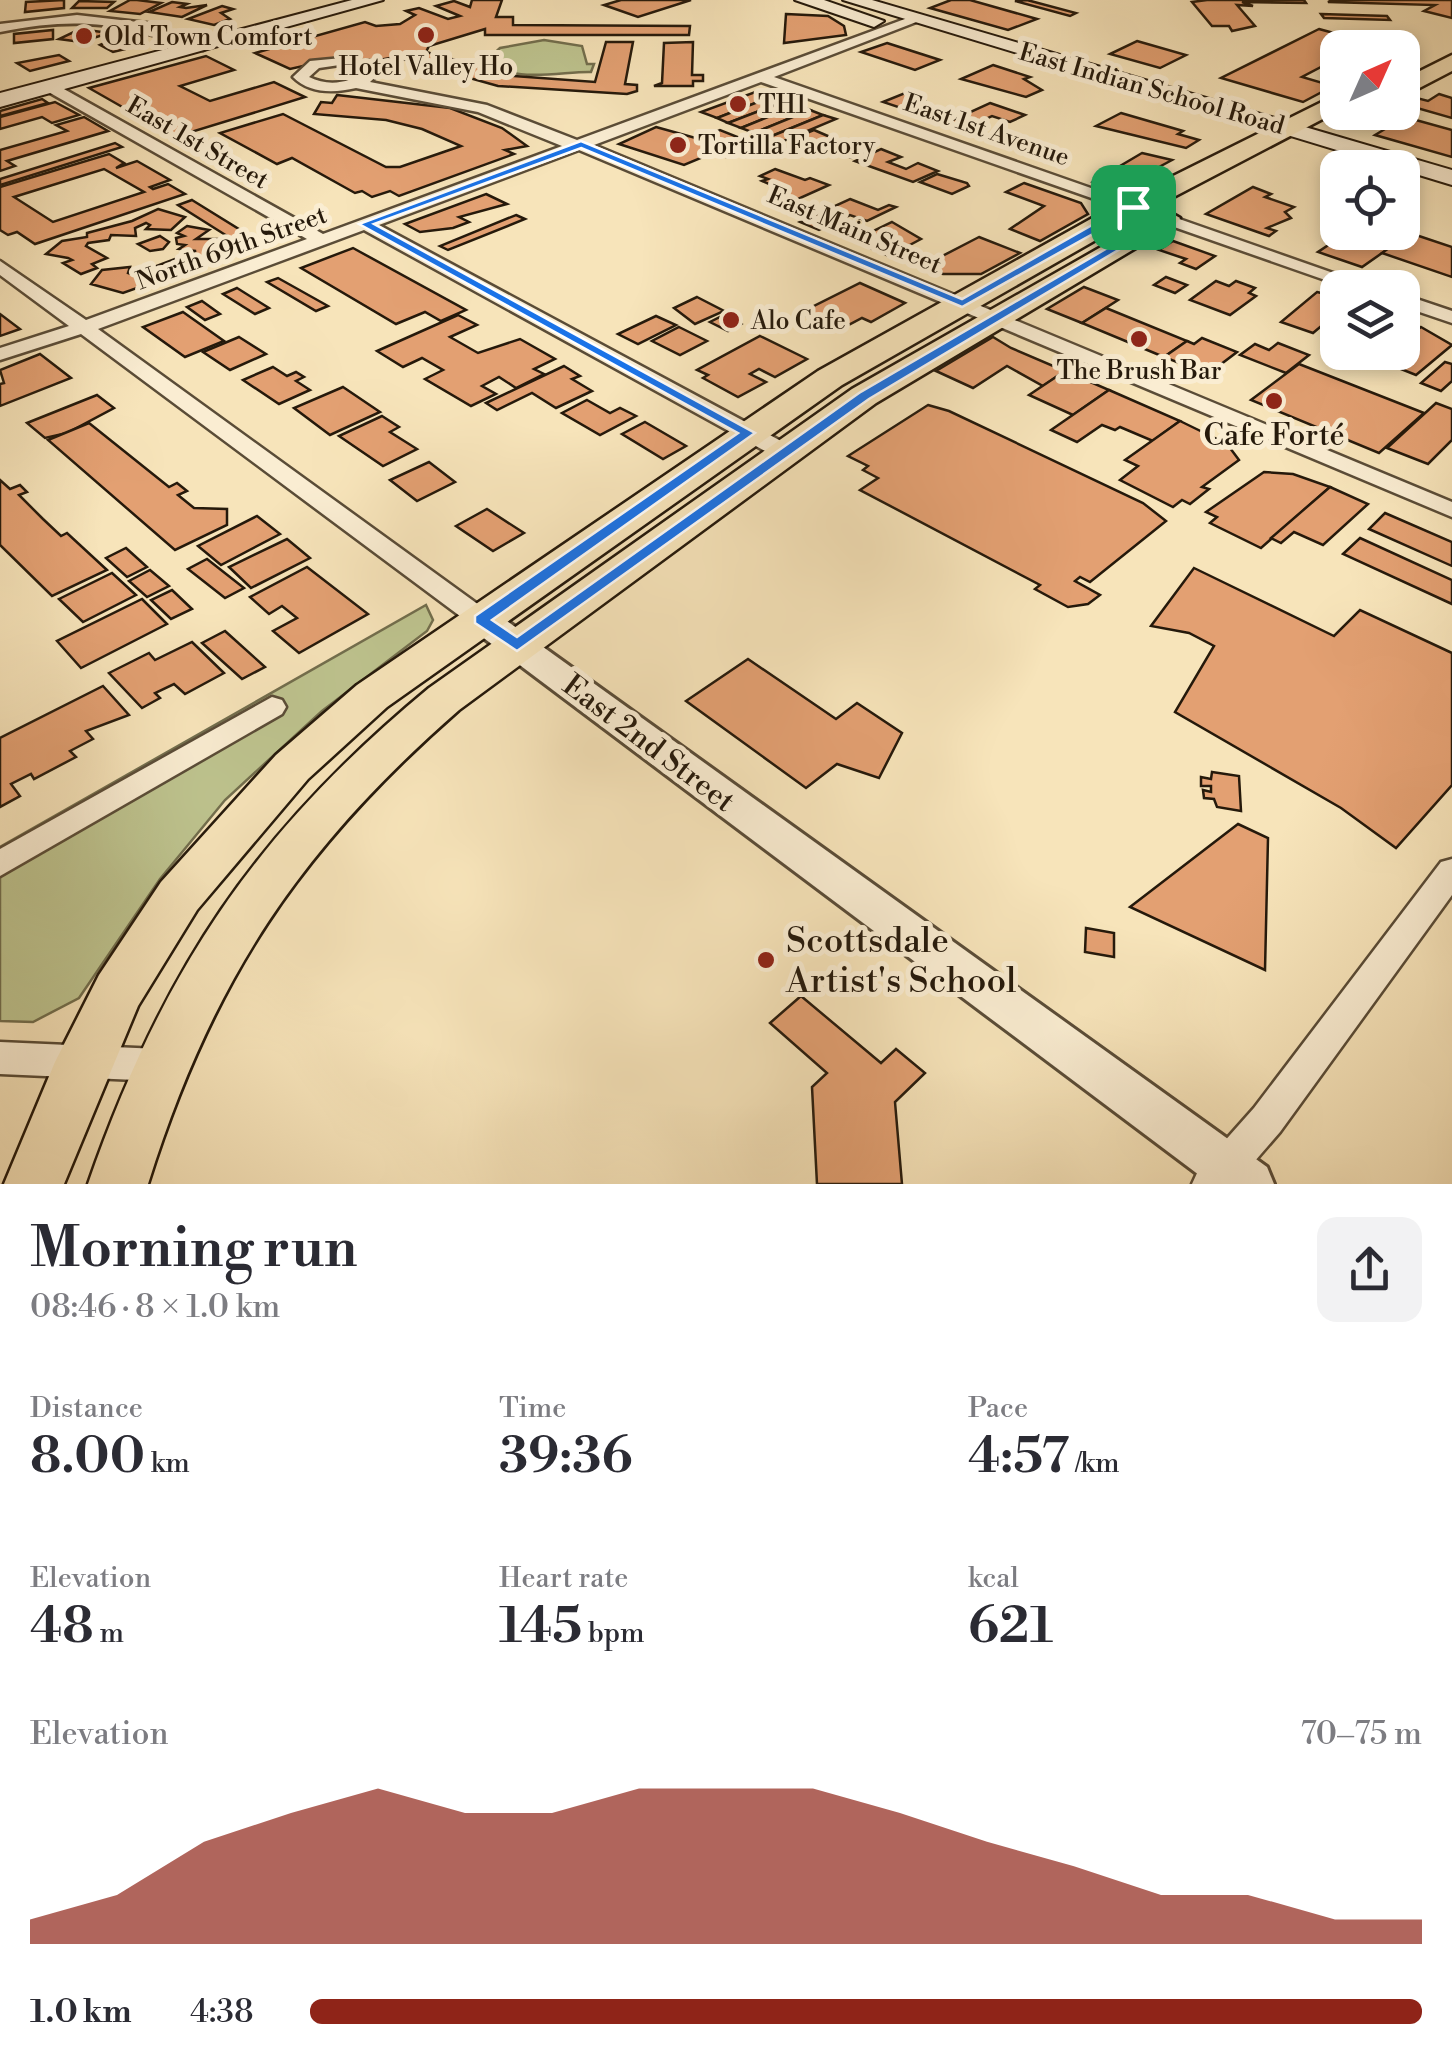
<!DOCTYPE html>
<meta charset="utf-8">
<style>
body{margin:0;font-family:"Libre Bodoni",serif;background:#f2f2f3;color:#2b2b33;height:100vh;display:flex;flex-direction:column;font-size:38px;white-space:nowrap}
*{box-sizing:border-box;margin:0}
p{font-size:32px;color:#7c7c81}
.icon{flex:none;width:55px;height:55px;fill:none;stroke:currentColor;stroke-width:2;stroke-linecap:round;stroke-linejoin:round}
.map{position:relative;height:1184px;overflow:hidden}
.sheet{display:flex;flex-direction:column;background:#fff;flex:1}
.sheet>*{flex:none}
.needle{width:65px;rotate:45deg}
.fabs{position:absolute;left:1320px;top:30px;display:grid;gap:20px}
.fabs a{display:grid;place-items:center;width:100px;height:100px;border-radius:20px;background:#fff;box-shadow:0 5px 15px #0003;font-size:50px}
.pin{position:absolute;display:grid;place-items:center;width:85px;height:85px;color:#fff;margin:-42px;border-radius:20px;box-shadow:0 5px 15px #0006}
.round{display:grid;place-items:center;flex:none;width:105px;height:105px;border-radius:20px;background:#f2f2f3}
.head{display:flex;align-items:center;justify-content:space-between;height:170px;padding:0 30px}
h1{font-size:55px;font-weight:600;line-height:75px}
.stats{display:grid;grid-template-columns:repeat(3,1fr);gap:15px;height:170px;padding:10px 30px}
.stats div{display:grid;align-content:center}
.stats b{font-size:50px;font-weight:600}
.stats small{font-size:28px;font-weight:400}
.stats p{font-size:28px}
.chart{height:280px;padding:20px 30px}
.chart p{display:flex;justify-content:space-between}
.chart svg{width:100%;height:180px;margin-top:10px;fill:#8f2418;opacity:.7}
ul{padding:0 30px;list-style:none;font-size:32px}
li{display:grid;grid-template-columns:160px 120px 1fr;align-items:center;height:75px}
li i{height:25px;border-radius:12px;background:#8f2418}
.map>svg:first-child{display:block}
.green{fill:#bec48f;stroke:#726e4d;stroke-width:2.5}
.building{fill:#e3a072;stroke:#25190b;stroke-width:2.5;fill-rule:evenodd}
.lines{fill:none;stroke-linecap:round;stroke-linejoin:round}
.minor-tunnel{stroke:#cdbb97;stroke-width:14;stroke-dasharray:14 8;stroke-linecap:butt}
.minor-casing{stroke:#5a4c37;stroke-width:5}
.tertiary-casing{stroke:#5a4c37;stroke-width:6}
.secondary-casing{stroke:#25190b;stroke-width:4}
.primary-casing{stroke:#25190b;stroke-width:5}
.minor{fill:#faedd2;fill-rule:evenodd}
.tertiary{fill:#faedd2;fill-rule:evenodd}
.secondary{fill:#faedd2;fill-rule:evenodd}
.primary{fill:#f7e4ba;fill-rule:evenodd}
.route{fill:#1a73e8;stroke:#fff;stroke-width:2.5;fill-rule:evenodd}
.poi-dot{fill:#8f2418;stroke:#faedd2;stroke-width:4}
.labels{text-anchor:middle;stroke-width:10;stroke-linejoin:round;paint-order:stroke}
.far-poi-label{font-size:25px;fill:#25190b;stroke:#faedd2;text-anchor:start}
.far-street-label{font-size:25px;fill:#25190b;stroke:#faedd2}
.poi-label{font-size:30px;fill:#25190b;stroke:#faedd2}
.street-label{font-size:30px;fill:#25190b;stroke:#faedd2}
.near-poi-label{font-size:35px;fill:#25190b;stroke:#faedd2;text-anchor:start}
</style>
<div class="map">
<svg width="1452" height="1184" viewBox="0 0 1452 1184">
<rect width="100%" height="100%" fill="#f7e4ba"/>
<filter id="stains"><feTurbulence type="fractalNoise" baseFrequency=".002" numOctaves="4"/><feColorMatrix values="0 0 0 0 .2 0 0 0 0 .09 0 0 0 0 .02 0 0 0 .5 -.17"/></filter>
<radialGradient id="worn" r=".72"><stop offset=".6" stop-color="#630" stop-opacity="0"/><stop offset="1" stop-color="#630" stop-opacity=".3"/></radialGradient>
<!-- green -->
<g class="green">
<path d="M544 40 582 46 587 64H594L591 72C563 71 507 85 488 59L500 48Z"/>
<polygon points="426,605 433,620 427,631 322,711 225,800 160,879 79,998 33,1022 0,1021 0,847"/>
</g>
<!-- building -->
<g class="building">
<polygon points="64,0 64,8 25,12 26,2"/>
<polygon points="130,0 137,0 161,3 140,14 110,11"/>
<polygon points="472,0 502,0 496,17 513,17 513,25 690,26 689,35 485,35 485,29 429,46 426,52 514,76 595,82 606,42 633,42 625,84 637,85 637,91 627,94 498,86 395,57 342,67 352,55 290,69 255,53 365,22 376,26 400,24 415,15 406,11 419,8 448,19 460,16 436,6 454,1 470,7"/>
<polygon points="621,0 691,0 638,17 604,5"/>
<polygon points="951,0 970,0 1037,19 1008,30 930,8"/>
<polygon points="1027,0 1076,13 1070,16 1015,1"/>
<polygon points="1207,0 1304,0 1306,3 1242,2 1253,6 1237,5 1255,26 1232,31 1229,26 1212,26 1192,2"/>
<polygon points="1332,0 1452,0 1452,18 1424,11 1435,5 1328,2"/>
<polygon points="79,1 114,2 107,8 72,8"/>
<polygon points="172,2 187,4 180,7 186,8 207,5 182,17 149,12"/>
<polygon points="222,6 233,9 221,13 230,19 214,25 188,19"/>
<polygon points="786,14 828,16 844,26 846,35 784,43"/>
<polygon points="1321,14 1387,16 1390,20 1324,18"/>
<polygon points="80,29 109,33 81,42 59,39"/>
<polygon points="1319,29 1389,48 1338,48 1338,58 1302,77 1333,86 1303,102 1221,78"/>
<polygon points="53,30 53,39 14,43 14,34"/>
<polygon points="124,35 142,45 113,52 100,45"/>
<polygon points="1137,41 1186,55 1160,68 1110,54"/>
<polygon points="693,42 692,75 703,75 703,81 693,81 693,86 654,86 662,83 664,43"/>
<polygon points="887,43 940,60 915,70 861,52"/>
<polygon points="59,55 69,61 30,71 17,63"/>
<polygon points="206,56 234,70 180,86 210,101 274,82 305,97 175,137 89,88"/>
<polygon points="993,65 1030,77 1024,79 1042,90 1026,97 961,79"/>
<polygon points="758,91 773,96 717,118 701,112"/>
<polygon points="905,93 924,101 904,109 883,102"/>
<polygon points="1439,94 1452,98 1452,118 1403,104 1413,97 1428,101"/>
<polygon points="337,95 450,108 502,128 527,146 505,150 514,154 399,196 390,191 372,197 362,191 355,193 292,158 277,164 220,133 283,114 386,167 400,167 461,146 422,129 386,120 314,114 321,102 332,103"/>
<polygon points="773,96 785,101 728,123 717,118"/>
<polygon points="42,99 48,103 0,116 0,111"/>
<polygon points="785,101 798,105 741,128 728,123"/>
<polygon points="55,102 79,115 52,123 42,117 0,129 0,117"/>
<polygon points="990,103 1025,115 1010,122 992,116 962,130 944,124"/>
<polygon points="798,105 810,110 754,133 741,128"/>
<polygon points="810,110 823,115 767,138 754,133"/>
<polygon points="1121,113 1183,131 1178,134 1199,140 1186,148 1096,126"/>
<polygon points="823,115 836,119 779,143 767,138"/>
<polygon points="84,117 108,131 7,161 15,166 0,171 0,150 67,131 56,125"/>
<polygon points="1405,117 1452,130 1452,157 1375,135"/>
<polygon points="656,127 699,139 720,130 740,138 728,143 738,147 731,150 737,152 726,157 710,154 684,165 619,144"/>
<polygon points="814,130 844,143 870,150 852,158 794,138"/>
<polygon points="115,143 122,147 0,185 0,179"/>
<polygon points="881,149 901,157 888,162 906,169 918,163 938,171 913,182 855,161"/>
<polygon points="1142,153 1172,160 1116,190 1093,182"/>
<path d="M109 154 124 163 116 168 137 161 170 180 150 187 153 189 168 184 185 194 35 244 17 232 8 235 0 230V187ZM104 169 144 192 53 222 14 197Z"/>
<polygon points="775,169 805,180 810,178 829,185 787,204 769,197 783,190 762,181 768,179 760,176"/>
<polygon points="937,174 967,183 969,186 952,194 920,182"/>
<polygon points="1024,183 1081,203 1088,214 1040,241 1010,229 1044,206 1006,192"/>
<polygon points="1253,187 1271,194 1265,197 1294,207 1285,212 1291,218 1267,228 1276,231 1269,236 1206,214"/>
<polygon points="486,194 507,204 459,217 469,222 453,228 420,232 405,224"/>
<polygon points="850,199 878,210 889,205 896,207 867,221 850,215 819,230 800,222"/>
<polygon points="192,200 250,236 235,241 178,205"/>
<polygon points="158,209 185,217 171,230 146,229 150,225 146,223 135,228 136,236 111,235 109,240 88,243 86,246 107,258 92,264 97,268 81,274 63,263 72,260 68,258 46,254 62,241 87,237 87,233 132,221"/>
<polygon points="516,215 525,219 448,250 440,246"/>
<polygon points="892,222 921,239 889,256 853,241"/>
<polygon points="187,226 209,230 196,239 224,239 219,244 228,244 229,249 220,251 223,256 177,268 179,273 123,293 91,284 102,270 130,267 128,273 133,275 196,251 179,249 185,245 177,244 176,238 184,236 177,233"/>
<polygon points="1348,232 1392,232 1405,237 1362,267 1318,252"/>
<polygon points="1410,233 1452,247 1452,277 1382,253"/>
<polygon points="160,236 169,242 163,249 150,251 138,244"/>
<polygon points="979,237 1020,253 981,274 943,274 923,266"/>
<polygon points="1173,241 1215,256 1196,269 1180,263 1186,259 1159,250"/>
<polygon points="353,248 466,310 441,321 425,312 396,324 301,268"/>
<polygon points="1166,277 1187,285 1175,293 1154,285"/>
<polygon points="278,278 328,306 316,311 267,282"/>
<polygon points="1216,281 1229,286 1236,281 1255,288 1249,293 1256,296 1230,315 1190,300"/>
<polygon points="860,283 905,303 871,322 862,318 837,331 800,313"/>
<polygon points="1084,287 1118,300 1082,323 1047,309"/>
<polygon points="237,288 269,308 255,314 223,294"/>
<polygon points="1317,292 1338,297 1338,312 1313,333 1281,322"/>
<polygon points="697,297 724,311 695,324 674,308"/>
<polygon points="202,301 220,314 205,320 187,307"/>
<polygon points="1106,308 1187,341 1164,357 1082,323"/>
<polygon points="183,312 224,341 185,357 143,327"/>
<polygon points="0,314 20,329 0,336"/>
<polygon points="458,315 477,325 450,337 478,353 520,339 555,359 534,369 544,374 516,388 499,377 482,386 496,394 471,406 425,379 443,370 422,358 403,367 377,351"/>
<polygon points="724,315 741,324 728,331 710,322"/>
<polygon points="656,316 676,325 638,344 618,334"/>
<polygon points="679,327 707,341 680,355 652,341"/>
<polygon points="1421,327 1452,345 1416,375 1378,360 1388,352 1402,352 1402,341"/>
<polygon points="760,336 807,359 775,377 759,369 750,374 766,382 738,397 703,378 708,375 697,370"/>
<polygon points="239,337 266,354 230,370 203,352"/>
<polygon points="993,337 1011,348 1065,371 1043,386 1007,366 973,388 936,371"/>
<polygon points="1202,338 1237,352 1204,377 1196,374 1200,371 1164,357 1187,341 1194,344"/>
<polygon points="1278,343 1309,355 1286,373 1240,355 1255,344 1269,350"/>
<polygon points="40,354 71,378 0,406 0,384 4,383 0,370"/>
<polygon points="1445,362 1452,364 1452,381 1441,391 1421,383"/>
<polygon points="1299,364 1424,413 1379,453 1251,400"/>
<polygon points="564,366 580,376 572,379 592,391 556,408 532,393 497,410 486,403"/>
<polygon points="273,367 287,376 296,372 304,377 296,381 310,390 279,404 243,380"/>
<polygon points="1065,371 1109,390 1073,415 1029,395"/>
<polygon points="343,387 380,412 330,435 294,408"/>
<polygon points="1109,390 1180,421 1153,441 1120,427 1115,430 1102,425 1077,442 1051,430"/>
<polygon points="97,395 114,408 67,433 45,438 27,423"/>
<polygon points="587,400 610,413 620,408 636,416 600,435 562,413"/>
<polygon points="1436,403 1452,409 1452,440 1428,464 1387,448"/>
<polygon points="928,405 949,411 1143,503 1166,521 1090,582 1080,577 1075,581 1100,595 1088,604 1068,607 1035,589 1040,585 860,490 878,478 863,470 868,466 848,456"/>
<polygon points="382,416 399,427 390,432 417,449 383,466 339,436"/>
<polygon points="1180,421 1227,444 1239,460 1202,487 1209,489 1190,504 1182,500 1173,507 1120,480 1138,466 1125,460"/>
<polygon points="645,422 686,446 663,459 622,434"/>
<polygon points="89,423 169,487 177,483 187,491 178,495 194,508 227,509 227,525 175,550 48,440"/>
<polygon points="429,462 455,482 417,501 390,480"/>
<polygon points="1264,472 1293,474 1330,487 1261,548 1210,523 1217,517 1206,512"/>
<polygon points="0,480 10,489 20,485 27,492 19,495 43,519 61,536 67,533 107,570 52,596 0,545"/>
<polygon points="1330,487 1368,504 1323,545 1294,532 1281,543 1271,538"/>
<polygon points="487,509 524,533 493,551 456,526"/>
<polygon points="1385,513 1452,542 1452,566 1369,529"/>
<polygon points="257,516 280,534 221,565 198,546"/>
<polygon points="1360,538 1452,580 1452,604 1343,554"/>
<polygon points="287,539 310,558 251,588 229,567"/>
<polygon points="126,548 147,567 127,577 106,558"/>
<polygon points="207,559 244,588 225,598 188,569"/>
<polygon points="307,567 368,614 299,653 273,631 297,618 282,606 269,614 250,597"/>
<polygon points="1194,568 1334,636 1360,610 1452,653 1452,785 1396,848 1341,808 1175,712 1214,646 1189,633 1151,626"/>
<polygon points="150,570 169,586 147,597 129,581"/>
<polygon points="112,573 136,595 83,622 59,599"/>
<polygon points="172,590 192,609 171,619 151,600"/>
<polygon points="142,599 167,624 81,668 57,641"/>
<polygon points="225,631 265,667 242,679 202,643"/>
<polygon points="192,642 224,673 185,694 174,684 155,693 160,698 142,708 109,673 149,653 155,660"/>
<polygon points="748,659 836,719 857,703 902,733 879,778 837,764 806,788 686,701"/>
<polygon points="103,686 129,715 86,731 93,739 70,751 76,757 34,779 31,774 11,784 20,796 0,807 0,738"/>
<polygon points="1212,772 1239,776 1241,811 1217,807 1214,799 1204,798 1203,790 1211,792 1211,786 1201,786 1201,777 1211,779"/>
<polygon points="1238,824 1268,838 1265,970 1130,907"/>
<polygon points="1086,928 1114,933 1114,957 1085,952"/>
<polygon points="801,996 881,1063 896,1049 925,1073 895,1102 902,1184 817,1184 812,1087 827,1073 770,1023"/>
</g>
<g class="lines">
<!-- minor-tunnel -->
<polyline class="minor-tunnel" points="348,60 369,64"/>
<defs>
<g id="minor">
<path d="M77 15 155 24 210 46 203 50C123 25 85 15 0 32V24Z"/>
<path d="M913 16 924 19 774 77 1376 288H1348L761 82 594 145 1452 502V517L579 150 379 225 792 447 795 452 792 457H776L364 230 98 329 490 613 494 619 490 625H472L81 334 0 360V348L69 326 0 275V261L86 320 307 239 45 90V84H55L323 234 562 146 478 112 356 88C334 93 310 94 293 77L310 61 353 57V63L319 68 309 77C329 87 349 83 367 71L364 61H374L382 71 370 82 487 105 577 140Z"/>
<polygon points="1402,294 1452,311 1452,323 1402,306"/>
<polygon points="272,697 282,700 286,707 282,714 0,876 0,849"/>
<polygon points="1452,859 1452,895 1280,1132 1235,1184 1192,1184 1198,1171 1254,1108 1441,862"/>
<polygon points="0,1042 159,1049 171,1054 176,1065 171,1076 159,1081 0,1074"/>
</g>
<polygon id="tertiary" points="481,608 493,611 1267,1167 1274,1184 1211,1184 469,627 464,619 469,611"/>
<g id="secondary">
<polygon points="352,0 383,0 0,107 0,93"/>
<polygon points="795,0 824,0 884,21 874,27"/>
<polygon points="843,0 872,0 1452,170 1452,185"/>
</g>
<g id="primary">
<polygon points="1452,55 1452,71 1402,97 1402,80"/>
<polygon points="1338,94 1338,111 1143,213 842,385 387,707 308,779 197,910 138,1006 64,1184 4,1184 55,1062 99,975 161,882 276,755 357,685 818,371 1123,201"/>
<path d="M1166 210 1180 218 1176 224 876 403 459 710C299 850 212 980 148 1184H88C162 971 255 832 429 688L852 389Z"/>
</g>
</defs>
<!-- minor casing -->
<use href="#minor" class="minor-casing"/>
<!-- tertiary casing -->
<use href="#tertiary" class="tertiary-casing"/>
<!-- secondary casing -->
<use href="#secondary" class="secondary-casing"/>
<!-- primary casing -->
<use href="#primary" class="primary-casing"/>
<!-- minor -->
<use href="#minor" class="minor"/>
<!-- tertiary -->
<use href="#tertiary" class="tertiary"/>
<!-- secondary -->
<use href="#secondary" class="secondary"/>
<!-- primary -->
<use href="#primary" class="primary"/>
</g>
<!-- route -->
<path class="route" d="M581 141 962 299 1129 204 1172 218 869 399 517 651 475 623V616L738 433 359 224ZM581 148 962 307 1134 211 1157 219 859 393 517 637 492 620 755 433 374 224Z"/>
<!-- markers -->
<g class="poi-dot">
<circle cx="426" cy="35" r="10"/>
<circle cx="84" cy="36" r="10"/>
<circle cx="738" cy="104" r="10"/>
<circle cx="678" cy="145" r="10"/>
<circle cx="731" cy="320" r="10"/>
<circle cx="1139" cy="339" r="10"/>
<circle cx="1274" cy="401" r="10"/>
<circle cx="766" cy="960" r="10"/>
</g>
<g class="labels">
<!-- far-poi labels -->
<g class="far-poi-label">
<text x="104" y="45">Old Town Comfort</text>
<text x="426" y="75" text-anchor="middle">Hotel Valley Ho</text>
<text x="758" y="113">TH1</text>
<text x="698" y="154">Tortilla Factory</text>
<text x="751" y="329">Alo Cafe</text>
<text x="1139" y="379" text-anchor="middle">The Brush Bar</text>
</g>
<!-- far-street labels -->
<g class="far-street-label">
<text transform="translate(1152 88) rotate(16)" y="9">East Indian School Road</text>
<text transform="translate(987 129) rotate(19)" y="9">East 1st Avenue</text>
<text transform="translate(198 142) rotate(30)" y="9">East 1st Street</text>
<text transform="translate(855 229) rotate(23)" y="9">East Main Street</text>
<text transform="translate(231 247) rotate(-20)" y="9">North 69th Street</text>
</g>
<!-- poi labels -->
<g class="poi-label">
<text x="1274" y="445">Cafe Forté</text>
</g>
<!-- street labels -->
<g class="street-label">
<text transform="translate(649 743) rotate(37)" y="10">East 2nd Street</text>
</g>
<!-- near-poi labels -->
<g class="near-poi-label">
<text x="786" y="952">Scottsdale<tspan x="786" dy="40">Artist's School</tspan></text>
</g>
</g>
<rect width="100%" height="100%" filter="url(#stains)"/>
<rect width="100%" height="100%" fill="url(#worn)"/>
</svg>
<div class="fabs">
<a><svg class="needle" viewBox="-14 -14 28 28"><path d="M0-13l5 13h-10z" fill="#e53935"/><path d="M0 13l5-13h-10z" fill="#7c7c81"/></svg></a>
<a><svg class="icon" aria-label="locate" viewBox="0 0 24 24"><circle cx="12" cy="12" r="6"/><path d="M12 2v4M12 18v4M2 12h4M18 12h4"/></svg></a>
<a><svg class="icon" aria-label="layers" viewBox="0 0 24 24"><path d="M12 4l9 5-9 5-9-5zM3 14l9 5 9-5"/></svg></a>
</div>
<div class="pin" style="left:1133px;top:207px;background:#1e9e55"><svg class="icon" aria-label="arrive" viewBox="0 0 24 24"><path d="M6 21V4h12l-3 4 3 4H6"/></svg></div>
</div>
<section class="sheet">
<div class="head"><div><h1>Morning run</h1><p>08:46 · 8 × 1.0 km</p></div><a class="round"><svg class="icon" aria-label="share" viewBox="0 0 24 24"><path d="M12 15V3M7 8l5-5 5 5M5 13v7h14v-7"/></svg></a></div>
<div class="stats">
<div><p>Distance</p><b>8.00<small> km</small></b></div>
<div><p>Time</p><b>39:36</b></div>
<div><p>Pace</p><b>4:57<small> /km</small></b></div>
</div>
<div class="stats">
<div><p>Elevation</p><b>48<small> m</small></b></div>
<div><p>Heart rate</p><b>145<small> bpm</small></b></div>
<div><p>kcal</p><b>621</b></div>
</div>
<div class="chart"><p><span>Elevation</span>70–75 m</p>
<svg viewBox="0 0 160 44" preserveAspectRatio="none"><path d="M0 44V38L10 32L20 19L30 12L40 6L50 12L60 12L70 6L80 6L90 6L100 12L110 19L120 25L130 32L140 32L150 38L160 38V44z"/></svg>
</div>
<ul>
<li><b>1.0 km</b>4:38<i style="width:100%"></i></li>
</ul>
</section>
